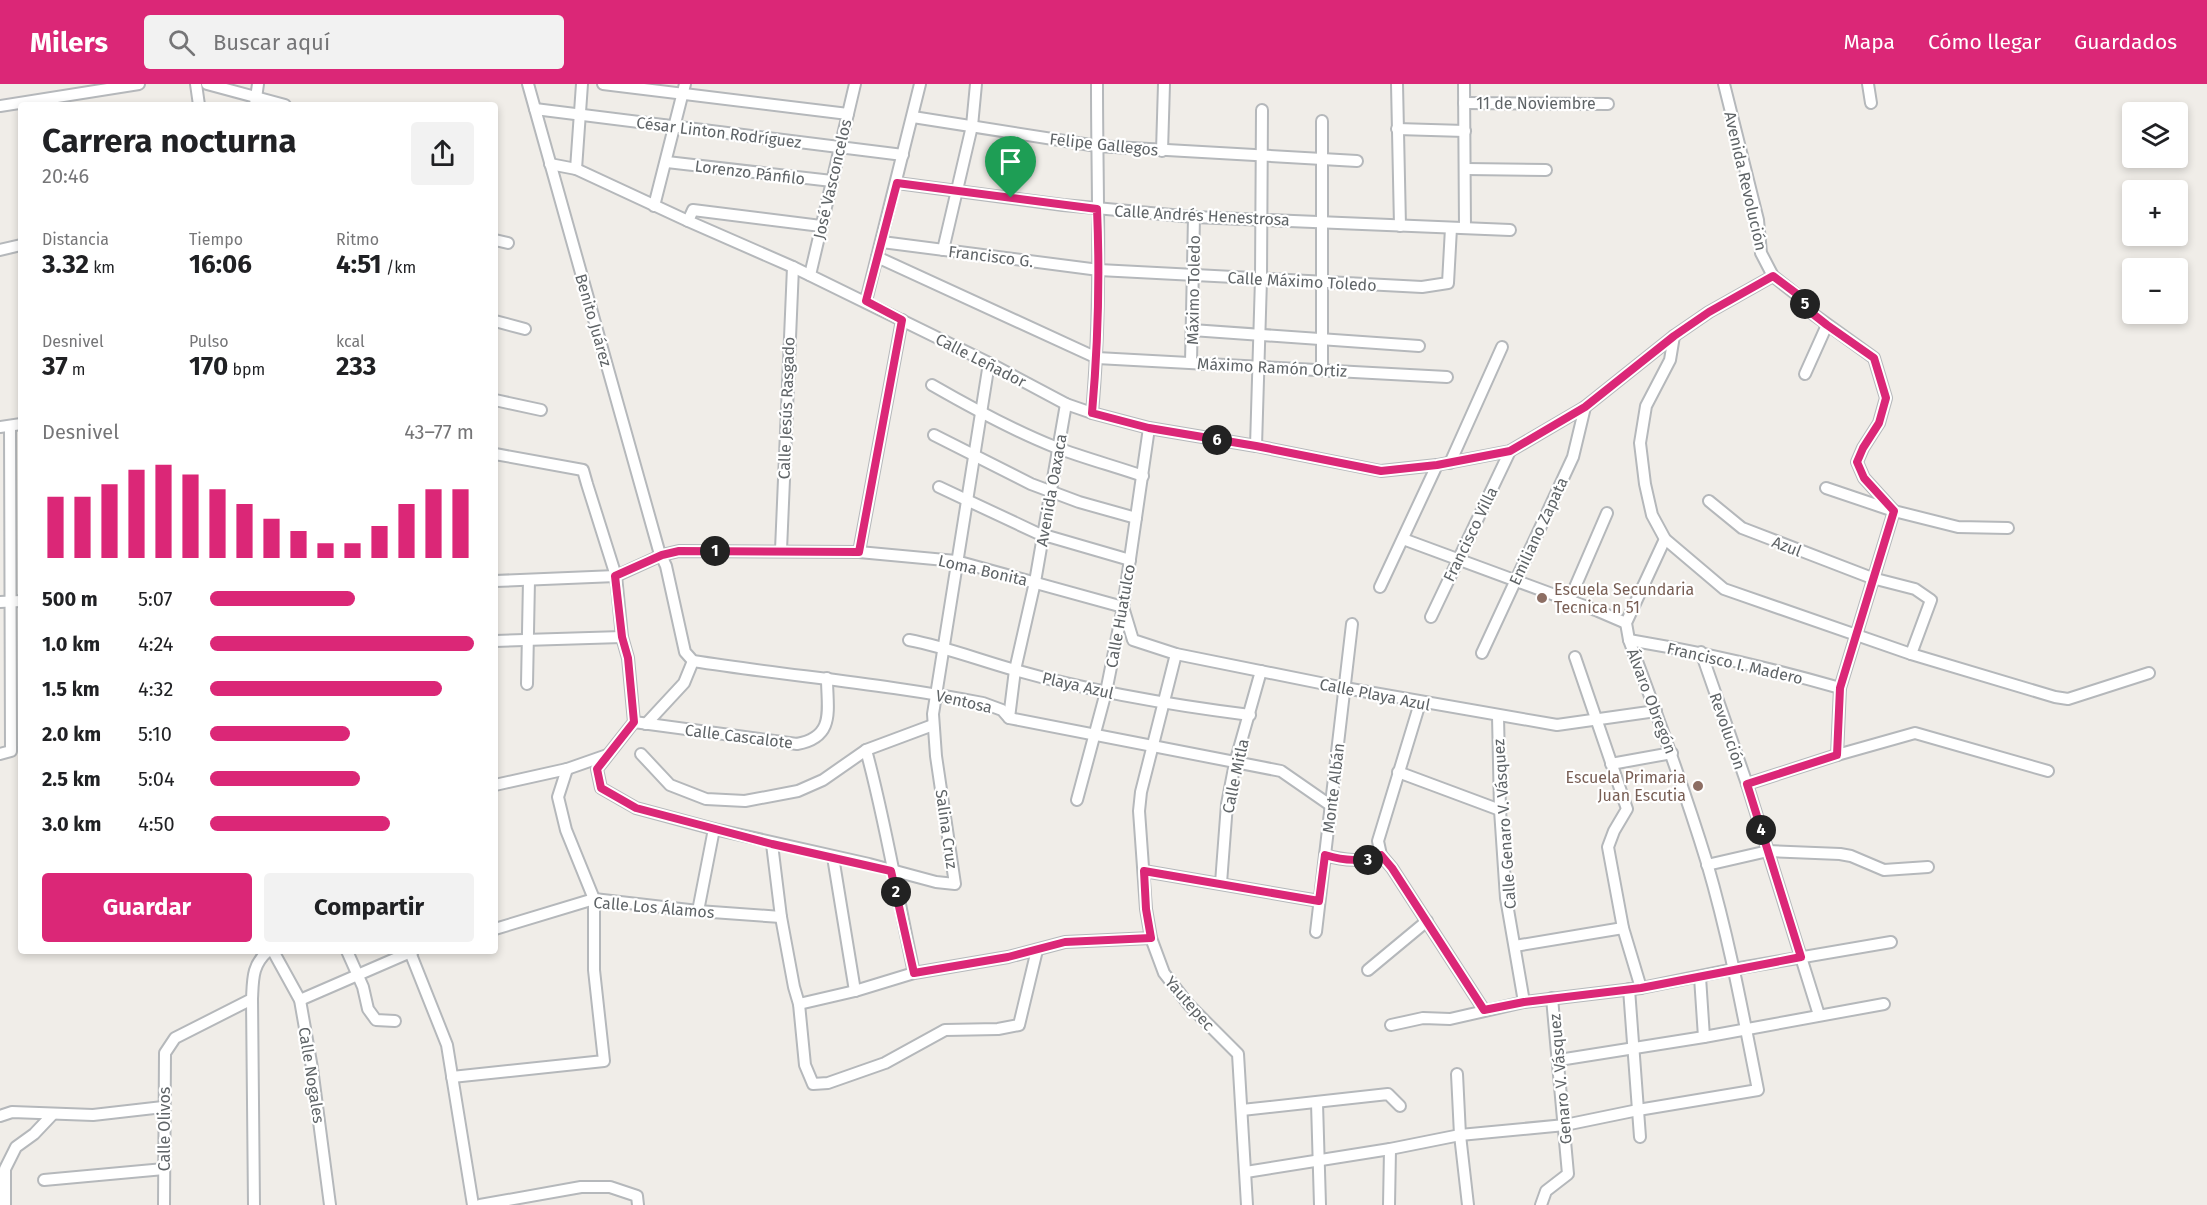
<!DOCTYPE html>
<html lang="es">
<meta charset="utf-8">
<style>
body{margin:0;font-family:"Fira Sans",sans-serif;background:#f2f2f2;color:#202124;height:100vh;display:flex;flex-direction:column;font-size:22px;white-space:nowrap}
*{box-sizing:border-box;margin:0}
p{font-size:20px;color:#757577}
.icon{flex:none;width:33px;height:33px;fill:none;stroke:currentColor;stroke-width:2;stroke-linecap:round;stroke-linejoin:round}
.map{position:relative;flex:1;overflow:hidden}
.drawer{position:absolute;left:18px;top:18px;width:480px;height:852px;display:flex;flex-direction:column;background:#fff;border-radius:6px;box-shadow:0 3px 9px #0003}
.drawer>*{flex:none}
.buttons{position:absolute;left:2122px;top:18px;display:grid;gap:12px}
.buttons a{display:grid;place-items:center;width:66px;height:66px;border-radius:6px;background:#fff;box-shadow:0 3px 9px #0003;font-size:30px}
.pin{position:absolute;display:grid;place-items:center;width:51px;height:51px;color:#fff;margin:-62px -26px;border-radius:50% 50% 50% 0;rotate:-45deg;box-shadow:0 0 6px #0007}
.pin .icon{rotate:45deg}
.km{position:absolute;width:30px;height:30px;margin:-15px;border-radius:50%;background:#222;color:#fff;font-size:16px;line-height:30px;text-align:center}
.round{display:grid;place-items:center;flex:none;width:63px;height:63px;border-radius:6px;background:#f2f2f2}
.summary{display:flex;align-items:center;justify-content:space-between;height:102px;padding:0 24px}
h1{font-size:33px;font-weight:700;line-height:45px}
.metrics{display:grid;grid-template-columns:repeat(3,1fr);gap:9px;height:102px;padding:6px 24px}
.metrics div{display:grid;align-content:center}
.metrics b{font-size:26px;font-weight:700}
.metrics small{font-size:16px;font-weight:400}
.metrics p{font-size:16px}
.chart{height:168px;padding:12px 24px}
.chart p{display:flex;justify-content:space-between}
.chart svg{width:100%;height:108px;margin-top:6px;stroke:#db2777;stroke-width:6}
.primary-button{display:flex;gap:12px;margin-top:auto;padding:12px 24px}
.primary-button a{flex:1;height:69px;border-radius:6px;background:#db2777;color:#fff;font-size:24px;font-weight:700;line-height:69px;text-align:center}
.primary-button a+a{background:#f2f2f2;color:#202124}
ul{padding:0 24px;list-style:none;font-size:20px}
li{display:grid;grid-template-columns:96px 72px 1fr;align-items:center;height:45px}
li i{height:15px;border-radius:8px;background:#db2777}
header{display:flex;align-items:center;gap:36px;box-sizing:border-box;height:84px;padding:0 30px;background:#db2777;color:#fff}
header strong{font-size:28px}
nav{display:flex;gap:33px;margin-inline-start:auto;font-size:21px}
.search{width:420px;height:54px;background:#f2f2f2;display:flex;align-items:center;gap:15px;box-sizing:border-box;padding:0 21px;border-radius:6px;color:#757577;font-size:22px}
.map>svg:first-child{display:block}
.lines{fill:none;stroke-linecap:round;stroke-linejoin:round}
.street-casing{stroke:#b5b8bb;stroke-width:14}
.street{stroke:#fff;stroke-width:10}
.route-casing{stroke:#fff;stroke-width:12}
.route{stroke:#db2777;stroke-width:8}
.education-dot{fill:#8d6e63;stroke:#fff;stroke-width:2}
.labels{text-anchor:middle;stroke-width:4.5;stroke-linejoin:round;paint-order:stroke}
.street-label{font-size:16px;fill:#5f6467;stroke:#fff}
.education-label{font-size:16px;fill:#785e54;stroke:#fff;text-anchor:start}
</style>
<header>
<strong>Milers</strong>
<div class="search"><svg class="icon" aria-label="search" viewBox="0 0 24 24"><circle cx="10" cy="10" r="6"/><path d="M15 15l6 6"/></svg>Buscar aquí</div>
<nav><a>Mapa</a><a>Cómo llegar</a><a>Guardados</a></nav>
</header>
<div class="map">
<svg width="2207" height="1121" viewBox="0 0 2207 1121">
<rect width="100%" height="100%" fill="#f0ede8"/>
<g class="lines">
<defs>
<g id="street">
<polyline points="196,0 199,21"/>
<polyline points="207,0 285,21"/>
<path d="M528 0 659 467 666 482 685 568 693 577C790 592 887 600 983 619L1002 626 1009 634 1281 687 1330 721"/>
<polyline points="603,0 848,30"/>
<polyline points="1397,0 1400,142"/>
<polyline points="1464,0 1465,144"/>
<polyline points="1724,0 1758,136 1761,169 1773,192 1797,211 1813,230 1874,274 1886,314 1879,339 1863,364 1857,378 1864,394 1894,427 1840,604 1837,671"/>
<polyline points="1868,0 1871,19"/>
<polyline points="1464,19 1608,20"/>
<polyline points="255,21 258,0"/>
<polyline points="0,22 139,0"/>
<polyline points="535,25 903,71"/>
<polyline points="913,33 1097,62 1357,77"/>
<polyline points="1397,45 1465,47"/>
<polyline points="1162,67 1164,0"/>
<polyline points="667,78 832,97"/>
<polyline points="550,80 576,85 688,137 793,183 989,279 1066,320 1092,329 1149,344 1256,362 1381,387 1437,381 1510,367 1585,323 1674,252 1709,228 1773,192"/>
<polyline points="576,85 582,0"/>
<polyline points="1466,85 1546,86"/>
<polyline points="897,99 1063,121 1194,133 1510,146"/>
<polyline points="654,122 685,0"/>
<polyline points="688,137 693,126 821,142"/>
<polyline points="495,156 508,159"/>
<polyline points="882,158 1099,186 1422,203 1448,199 1451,144"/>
<polyline points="0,166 21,161"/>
<polyline points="943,166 972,42 976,0"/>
<polyline points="877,173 1097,274 1447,293"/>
<polyline points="810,191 855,0"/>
<polyline points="866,217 920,0"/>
<polyline points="495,237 525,245"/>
<polyline points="1192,246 1419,262"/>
<polyline points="1674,252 1670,276 1646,322 1640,359 1645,400 1652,431 1665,455 1724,505 1911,570 2055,613 2068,615 2149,589"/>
<polyline points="1191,278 1194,133"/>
<polyline points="1322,286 1322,37"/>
<polyline points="1805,290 1827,241"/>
<path d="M932 301C972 324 1012 346 1055 363 1084 374 1114 382 1143 392"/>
<polyline points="495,316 541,326"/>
<path d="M1092 329C1102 220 1097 110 1097 0"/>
<polyline points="0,343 21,340"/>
<polyline points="934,351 1031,400 1079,418 1136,434"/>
<polyline points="1256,362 1261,195 1262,26"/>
<polyline points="495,370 583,386 587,400 616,492 622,553 628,574 634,638 597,685 601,704 636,724 714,745 869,780 936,798 955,800 936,672 933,630 989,279"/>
<polyline points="1450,379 1502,263"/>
<polyline points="939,403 1037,449 1130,476"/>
<polyline points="1826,404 1894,427 1958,443 2008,444"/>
<polyline points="1709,417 1742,444 1872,494 1915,505 1931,516 1911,570"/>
<polyline points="1403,455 1598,527 1626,539"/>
<polyline points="781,466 793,183"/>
<polyline points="859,468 902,236"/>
<polyline points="495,497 616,492 662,471 679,467 859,468 956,477 1123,523 1133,556 1176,570 1345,604 1557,641 1656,627"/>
<polyline points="1380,503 1437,381"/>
<polyline points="1569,517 1607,429"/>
<polyline points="0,518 21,517"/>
<polyline points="1431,533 1510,367"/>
<path d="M909 556C946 563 979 576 1015 586 1092 608 1171 621 1250 631"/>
<path d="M1629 556C1701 568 1770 584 1840 604"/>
<polyline points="495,557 622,553"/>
<polyline points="1701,568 1747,700 1819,931"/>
<polyline points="1482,569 1573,373 1585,323"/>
<polyline points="1176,570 1141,708 1139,727 1146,825 1151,854 1164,889 1189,921 1238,970 1247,1121"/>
<polyline points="1575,573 1627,725 1614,747 1608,763 1623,844 1641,904"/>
<polyline points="527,600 529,496"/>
<polyline points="1420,619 1378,757 1381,771 1392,784 1484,926"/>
<polyline points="1498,632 1500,726 1506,814 1524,918"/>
<polyline points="1009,634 1015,586 1035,498 1066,320"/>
<path d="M634 638 797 660C836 653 827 625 827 594"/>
<polyline points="646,640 684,599 693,577"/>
<path d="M866 666C886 739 898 815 914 889"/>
<polyline points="0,670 11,667 10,342"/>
<polyline points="641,670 670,701 706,715 745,717 798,707 823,696 866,666 933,641"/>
<polyline points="1611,680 1672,669"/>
<polyline points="1398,688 1500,726"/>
<polyline points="1747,700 1837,671 1915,649 2048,687"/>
<polyline points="495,701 567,685 607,671"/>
<polyline points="1077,716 1106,608 1123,523 1149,344"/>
<polyline points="772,760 781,833 794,903 799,920 805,981 813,1000 828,999 885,979 945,946 998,945 1019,941 1037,866"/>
<path d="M1325 771C1345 777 1362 778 1381 771"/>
<polyline points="833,773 855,907"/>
<polyline points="1707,781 1768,767 1840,770 1851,772 1884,786 1928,783"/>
<polyline points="1144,787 1319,817"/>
<polyline points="1221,799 1227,720 1235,679 1261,587"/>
<polyline points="698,827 714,745"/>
<polyline points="495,845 594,815 698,827 781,833"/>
<polyline points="1316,848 1352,540"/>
<polyline points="1515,862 1623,844"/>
<polyline points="273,867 300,916 312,984 330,1121"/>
<polyline points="347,867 363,903 368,925 376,936 395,937"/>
<polyline points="410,868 447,961 473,1121"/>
<polyline points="1368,886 1427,837"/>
<polyline points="1700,893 1704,953"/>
<polyline points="1629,905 1640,1053"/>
<polyline points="252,915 254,1121"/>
<polyline points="300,916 413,867"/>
<polyline points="799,920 855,907 914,889 1008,873 1065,858 1151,854"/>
<polyline points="1391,941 1423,934 1450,935 1524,918 1641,904 1734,885 1891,858"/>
<polyline points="1559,976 1704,953 1884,920"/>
<polyline points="1457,990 1460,1051 1468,1121"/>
<polyline points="452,993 604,977 594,886 594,815 566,746 558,713 567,685"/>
<polyline points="1317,1019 1320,1121"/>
<polyline points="1242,1026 1388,1010 1400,1022"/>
<polyline points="0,1032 12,1028 93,1031 163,1023"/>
<path d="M1246 1088 1390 1065 1460 1051 1565 1041 1638 1026 1758 1006C1743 930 1729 854 1707 779 1684 704 1657 630 1629 556L1626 539 1665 455"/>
<polyline points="44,1096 164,1085"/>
<polyline points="5,1121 5,1085 16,1063 34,1050 52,1031"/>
<path d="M164 1121 165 969 175 954 252 915C253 895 252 881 268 867"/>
<polyline points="480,1121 581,1103 610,1103 637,1112 638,1121"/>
<polyline points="1389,1121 1390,1065"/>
<polyline points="1541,1121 1546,1107 1568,1090 1552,914"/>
</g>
</defs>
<!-- street casing -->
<use href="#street" class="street-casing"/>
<!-- street -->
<use href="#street" class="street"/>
</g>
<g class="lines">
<defs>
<path id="route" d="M897 99 1097 125C1100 194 1098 261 1092 329L1149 344 1256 362 1381 387 1437 381 1510 367 1585 323 1674 252 1709 228 1773 192 1797 210 1813 230 1827 241 1874 274 1886 314 1879 339 1863 364 1857 378 1864 394 1894 427 1840 604 1837 671 1747 700 1801 873 1641 904 1524 918 1484 926 1392 784 1381 771C1362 778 1345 777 1325 771L1319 817 1144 787 1146 825 1151 854 1065 858 1008 873 914 889 891 787 772 760 636 724 601 704 597 685 634 638 628 574 622 553 615 492 662 471 679 467 859 468 902 236 866 217Z"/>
</defs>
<!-- route casing -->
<use href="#route" class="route-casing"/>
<!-- route -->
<use href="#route" class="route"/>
</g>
<!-- markers -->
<g class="education-dot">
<circle cx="1542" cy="514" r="6"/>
<circle cx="1698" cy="702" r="6"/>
</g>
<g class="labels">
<!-- street labels -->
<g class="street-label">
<text x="1536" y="25">11 de Noviembre</text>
<text transform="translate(719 48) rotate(7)" y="6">César Linton Rodríguez</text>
<text transform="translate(1104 60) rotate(6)" y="6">Felipe Gallegos</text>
<text transform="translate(750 88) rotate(7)" y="6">Lorenzo Pánfilo</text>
<text transform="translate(832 95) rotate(-77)" y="6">José Vasconcelos</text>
<text transform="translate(1746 97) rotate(77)" y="6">Avenida Revolución</text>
<text transform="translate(1202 131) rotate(3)" y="6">Calle Andrés Henestrosa</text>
<text transform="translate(991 172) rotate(7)" y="6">Francisco G.</text>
<text transform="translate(1302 197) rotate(3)" y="6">Calle Máximo Toledo</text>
<text transform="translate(1193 206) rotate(-89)" y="6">Máximo Toledo</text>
<text transform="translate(594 236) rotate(74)" y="6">Benito Juárez</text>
<text transform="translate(981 276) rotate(27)" y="6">Calle Leñador</text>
<text transform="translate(1272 283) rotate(3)" y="6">Máximo Ramón Ortiz</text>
<text transform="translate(786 324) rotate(-88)" y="6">Calle Jesús Rasgado</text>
<text transform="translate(1051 406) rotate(-80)" y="6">Avenida Oaxaca</text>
<text transform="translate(1538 447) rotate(-65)" y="6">Emiliano Zapata</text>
<text transform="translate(1470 450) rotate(-64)" y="6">Francisco Villa</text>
<text transform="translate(1787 462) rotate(21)" y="6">Azul</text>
<text transform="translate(983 486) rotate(13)" y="6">Loma Bonita</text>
<text transform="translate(1120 532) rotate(-80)" y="6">Calle Huatulco</text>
<text transform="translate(1735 579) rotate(13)" y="6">Francisco I. Madero</text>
<text transform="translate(1078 601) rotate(13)" y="6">Playa Azul</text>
<text transform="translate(1375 610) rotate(11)" y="6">Calle Playa Azul</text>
<text transform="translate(964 617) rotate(13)" y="6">Ventosa</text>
<text transform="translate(1652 617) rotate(69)" y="6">Álvaro Obregón</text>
<text transform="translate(1728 647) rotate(71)" y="6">Revolución</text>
<text transform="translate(739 652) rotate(7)" y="6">Calle Cascalote</text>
<text transform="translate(1235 692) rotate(-78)" y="6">Calle Mitla</text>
<text transform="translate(1333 704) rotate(-83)" y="6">Monte Albán</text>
<text transform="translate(1504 740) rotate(-94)" y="6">Calle Genaro V. Vásquez</text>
<text transform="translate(947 745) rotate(82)" y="6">Salina Cruz</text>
<text transform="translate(654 823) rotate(5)" y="6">Calle Los Álamos</text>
<text transform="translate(1190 919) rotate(49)" y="6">Yautepec</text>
<text transform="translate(312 991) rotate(81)" y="6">Calle Nogales</text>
<text transform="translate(1560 995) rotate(-95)" y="6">Genaro V. Vásquez</text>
<text transform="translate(164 1045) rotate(-90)" y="6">Calle Olivos</text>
</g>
<!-- education labels -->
<g class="education-label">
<text x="1554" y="511">Escuela Secundaria<tspan x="1554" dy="18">Tecnica n 51</tspan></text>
<text x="1686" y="699" text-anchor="end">Escuela Primaria<tspan x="1686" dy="18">Juan Escutia</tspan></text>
</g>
</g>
</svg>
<div class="buttons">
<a><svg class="icon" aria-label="layers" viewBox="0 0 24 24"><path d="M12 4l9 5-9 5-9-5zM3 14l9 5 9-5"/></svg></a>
<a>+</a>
<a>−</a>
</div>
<div class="pin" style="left:1011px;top:114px;background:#1e9e55"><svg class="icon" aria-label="arrive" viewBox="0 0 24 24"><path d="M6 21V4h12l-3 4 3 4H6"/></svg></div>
<b class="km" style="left:715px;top:467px">1</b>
<b class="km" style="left:896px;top:808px">2</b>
<b class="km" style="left:1368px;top:776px">3</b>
<b class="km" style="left:1761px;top:746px">4</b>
<b class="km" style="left:1805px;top:220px">5</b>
<b class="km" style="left:1217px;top:356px">6</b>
<section class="drawer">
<div class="summary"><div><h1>Carrera nocturna</h1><p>20:46</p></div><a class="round"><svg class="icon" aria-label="share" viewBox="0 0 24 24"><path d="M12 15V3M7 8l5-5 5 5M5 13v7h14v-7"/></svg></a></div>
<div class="metrics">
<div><p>Distancia</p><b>3.32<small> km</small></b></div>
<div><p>Tiempo</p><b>16:06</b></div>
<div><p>Ritmo</p><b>4:51<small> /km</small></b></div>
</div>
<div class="metrics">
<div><p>Desnivel</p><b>37<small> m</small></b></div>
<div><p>Pulso</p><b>170<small> bpm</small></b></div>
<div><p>kcal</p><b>233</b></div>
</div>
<div class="chart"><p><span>Desnivel</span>43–77 m</p>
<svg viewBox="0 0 160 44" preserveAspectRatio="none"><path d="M5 44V19M15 44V19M25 44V14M35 44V8M45 44V6M55 44V10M65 44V16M75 44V22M85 44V28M95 44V33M105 44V38M115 44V38M125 44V31M135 44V22M145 44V16M155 44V16"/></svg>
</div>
<ul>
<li><b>500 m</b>5:07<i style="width:55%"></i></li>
<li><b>1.0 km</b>4:24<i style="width:100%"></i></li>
<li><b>1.5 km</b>4:32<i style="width:88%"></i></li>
<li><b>2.0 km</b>5:10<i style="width:53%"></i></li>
<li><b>2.5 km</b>5:04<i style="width:57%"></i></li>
<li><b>3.0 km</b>4:50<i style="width:68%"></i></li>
</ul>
<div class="primary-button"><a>Guardar</a><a>Compartir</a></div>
</section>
</div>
